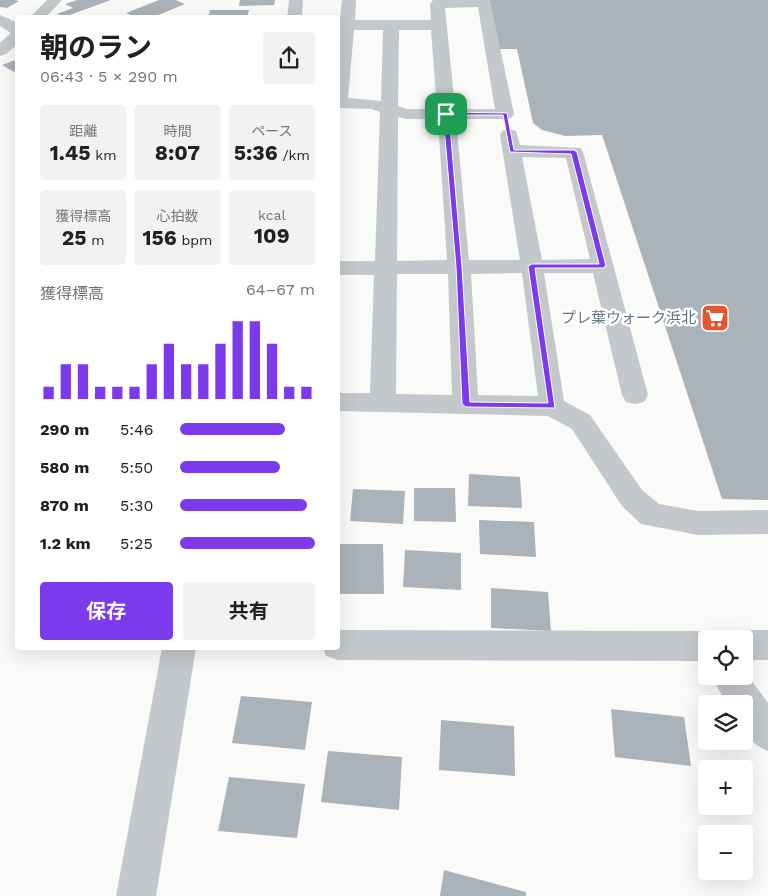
<!DOCTYPE html>
<html lang="ja">
<meta charset="utf-8">
<style>
body{margin:0;font-family:"Work Sans","Noto Sans JP",sans-serif;background:#f2f2f2;color:#202124;height:100vh;display:flex;flex-direction:column;font-size:19px;white-space:nowrap}
*{box-sizing:border-box;margin:0}
p{font-size:16px;color:#757577}
.icon{flex:none;width:28px;height:28px;fill:none;stroke:currentColor;stroke-width:2;stroke-linecap:round;stroke-linejoin:round}
.map{position:relative;flex:1;overflow:hidden}
.drawer{position:absolute;left:15px;top:15px;width:325px;height:635px;display:flex;flex-direction:column;background:#fff;border-radius:5px;box-shadow:0 5px 20px #0002}
.drawer>*{flex:none}
.controls{position:absolute;left:698px;top:630px;display:grid;gap:10px}
.controls a{display:grid;place-items:center;width:55px;height:55px;border-radius:5px;background:#fff;box-shadow:0 5px 20px #0002;font-size:25px}
.pin{position:absolute;display:grid;place-items:center;width:42px;height:42px;color:#fff;margin:-21px;border-radius:10px;box-shadow:0 2px 8px #0006}
.round{display:grid;place-items:center;flex:none;width:52px;height:52px;border-radius:5px;background:#f2f2f2}
.summary{display:flex;align-items:center;justify-content:space-between;height:85px;padding:0 25px}
h1{font-size:28px;font-weight:700;line-height:38px}
.figures{display:grid;grid-template-columns:repeat(3,1fr);gap:8px;height:85px;padding:5px 25px}
.figures div{display:grid;align-content:center;border-radius:5px;background:#f2f2f2;text-align:center}
.figures b{font-size:21px;font-weight:700}
.figures small{font-size:14px;font-weight:400}
.figures p{font-size:14px}
.chart{height:140px;padding:10px 25px}
.chart p{display:flex;justify-content:space-between}
.chart svg{width:100%;height:90px;margin-top:5px;stroke:#7c3aed;stroke-width:6}
.action{display:flex;gap:10px;margin-top:auto;padding:10px 25px}
.action a{flex:1;height:58px;border-radius:5px;background:#7c3aed;color:#fff;font-size:20px;font-weight:700;line-height:58px;text-align:center}
.action a+a{background:#f2f2f2;color:#202124}
ul{padding:0 25px;list-style:none;font-size:16px}
li{display:grid;grid-template-columns:80px 60px 1fr;align-items:center;height:38px}
li i{height:12px;border-radius:6px;background:#7c3aed}
.map>svg:first-child{display:block}
.building{fill:#aab3b9}
.lines{fill:none;stroke-linecap:round;stroke-linejoin:round}
.minor{fill:#c3c8cc;fill-rule:evenodd}
.route{fill:#7c3aed;stroke:#fff;fill-rule:evenodd}
.labels{text-anchor:middle;stroke-width:5;stroke-linejoin:round;paint-order:stroke}
.poi-label{font-size:15px;fill:#657683;stroke:#fff;text-anchor:end}
</style>
<div class="map">
<svg width="768" height="896" viewBox="0 0 768 896">
<rect width="100%" height="100%" fill="#fafaf8"/>
<!-- building -->
<g class="building">
<polygon points="0,0 15,0 19,1 7,8 0,7"/>
<polygon points="77,0 111,0 64,17 57,14 73,8 65,4"/>
<polygon points="159,0 176,0 185,4 151,18 138,18 126,13"/>
<polygon points="240,0 275,0 274,5 239,6"/>
<polygon points="489,0 768,0 768,500 722,499 602,135 565,136 542,130 533,123 517,49 496,49"/>
<polygon points="210,10 249,10 247,18 208,18"/>
<polygon points="18,59 18,71 14,72 2,65"/>
<polygon points="469,474 520,477 522,508 468,506"/>
<polygon points="414,488 455,488 456,522 414,521"/>
<polygon points="353,489 405,491 403,524 350,521"/>
<polygon points="479,520 534,522 536,557 480,554"/>
<polygon points="338,544 383,544 384,594 338,594"/>
<polygon points="405,550 461,553 461,590 403,587"/>
<polygon points="491,588 548,592 551,631 491,628"/>
<polygon points="241,696 312,702 305,750 232,743"/>
<polygon points="611,709 684,717 691,766 615,757"/>
<polygon points="441,720 514,726 515,776 439,770"/>
<polygon points="328,751 402,757 399,810 321,802"/>
<polygon points="229,777 305,784 297,838 218,831"/>
<polygon points="444,870 526,892 526,896 440,896"/>
</g>
<g class="lines">
<!-- minor -->
<g class="minor">
<polygon points="47,0 62,0 45,18 29,18"/>
<polygon points="289,0 303,0 302,18 287,18"/>
<path d="M342 0H356L355 20H431L430 4 433 0H490L514 114 511 118 505 119H456L469 260H520L500 135 502 131 509 129 516 131 520 145 581 148 583 152 648 395 644 402 635 404 626 402 622 395 593 273H544L564 401 590 415 642 490 659 504 698 511 768 510V534L698 535 641 524 622 506 572 429 548 416 338 411V393H370L374 275H338V261H375L380 112 371 109 338 108V38ZM478 7 495 109H455L445 8ZM354 30H383L381 101 348 98ZM399 30H431L437 109H407L398 106ZM398 117 406 119H438L447 260 397 261ZM522 157 566 158 590 259 542 260ZM522 273 538 396 478 395 471 274ZM397 274H448L452 395 396 394Z"/>
<polygon points="0,15 18,23 18,44 6,54 0,56 0,43 11,33 0,26"/>
<polygon points="338,630 706,631 718,635 719,639 706,639 706,661 338,660 326,656 323,648 338,648"/>
<polygon points="744,630 768,630 768,660 744,660 744,639 730,639 732,634"/>
<polygon points="162,648 196,648 156,896 116,896"/>
<path d="M744 670 768 703V751C744 741 744 728 744 704H727L711 676H744Z"/>
</g>
</g>
<!-- route -->
<path class="route" d="M446 112 507 113 514 150H574L577 152 606 266 603 268H535L555 408 466 407 462 404 456 267 443 114ZM449 115H503L510 152 571 154 599 264H532L528 266 548 403 470 402 462 267Z"/>
<!-- icons -->
<defs>
<symbol id="supermarket-square" viewBox="-11 -11 22 22"><rect x="-9" y="-9" width="18" height="18" rx="4" fill="#e4572e" stroke="#fff"/><path d="M-6-5.5h2.5l.6 2H6L4.5 2H-2.5L-4.4-4H-6ZM-1.5 3.2a1.3 1.3 0 1 0 .1 0ZM3 3.2a1.3 1.3 0 1 0 .1 0Z" fill="#fff"/></symbol>
</defs>
<g fill-rule="evenodd">
<use href="#supermarket-square" x="699" y="302" width="32" height="32"/>
</g>
<g class="labels">
<!-- poi labels -->
<g class="poi-label">
<text x="696" y="323">プレ葉ウォーク浜北</text>
</g>
</g>
</svg>
<div class="controls">
<a><svg class="icon" aria-label="locate" viewBox="0 0 24 24"><circle cx="12" cy="12" r="6"/><path d="M12 2v4M12 18v4M2 12h4M18 12h4"/></svg></a>
<a><svg class="icon" aria-label="layers" viewBox="0 0 24 24"><path d="M12 4l9 5-9 5-9-5zM3 14l9 5 9-5"/></svg></a>
<a>+</a>
<a>−</a>
</div>
<div class="pin" style="left:446px;top:114px;background:#1e9e55"><svg class="icon" aria-label="arrive" viewBox="0 0 24 24"><path d="M6 21V4h12l-3 4 3 4H6"/></svg></div>
<section class="drawer">
<div class="summary"><div><h1>朝のラン</h1><p>06:43 · 5 × 290 m</p></div><a class="round"><svg class="icon" aria-label="share" viewBox="0 0 24 24"><path d="M12 15V3M7 8l5-5 5 5M5 13v7h14v-7"/></svg></a></div>
<div class="figures">
<div><p>距離</p><b>1.45<small> km</small></b></div>
<div><p>時間</p><b>8:07</b></div>
<div><p>ペース</p><b>5:36<small> /km</small></b></div>
</div>
<div class="figures">
<div><p>獲得標高</p><b>25<small> m</small></b></div>
<div><p>心拍数</p><b>156<small> bpm</small></b></div>
<div><p>kcal</p><b>109</b></div>
</div>
<div class="chart"><p><span>獲得標高</span>64–67 m</p>
<svg viewBox="0 0 160 44" preserveAspectRatio="none"><path d="M5 44V38M15 44V27M25 44V27M35 44V38M45 44V38M55 44V38M65 44V27M75 44V17M85 44V27M95 44V27M105 44V17M115 44V6M125 44V6M135 44V17M145 44V38M155 44V38"/></svg>
</div>
<ul>
<li><b>290 m</b>5:46<i style="width:78%"></i></li>
<li><b>580 m</b>5:50<i style="width:74%"></i></li>
<li><b>870 m</b>5:30<i style="width:94%"></i></li>
<li><b>1.2 km</b>5:25<i style="width:100%"></i></li>
</ul>
<div class="action"><a>保存</a><a>共有</a></div>
</section>
</div>
